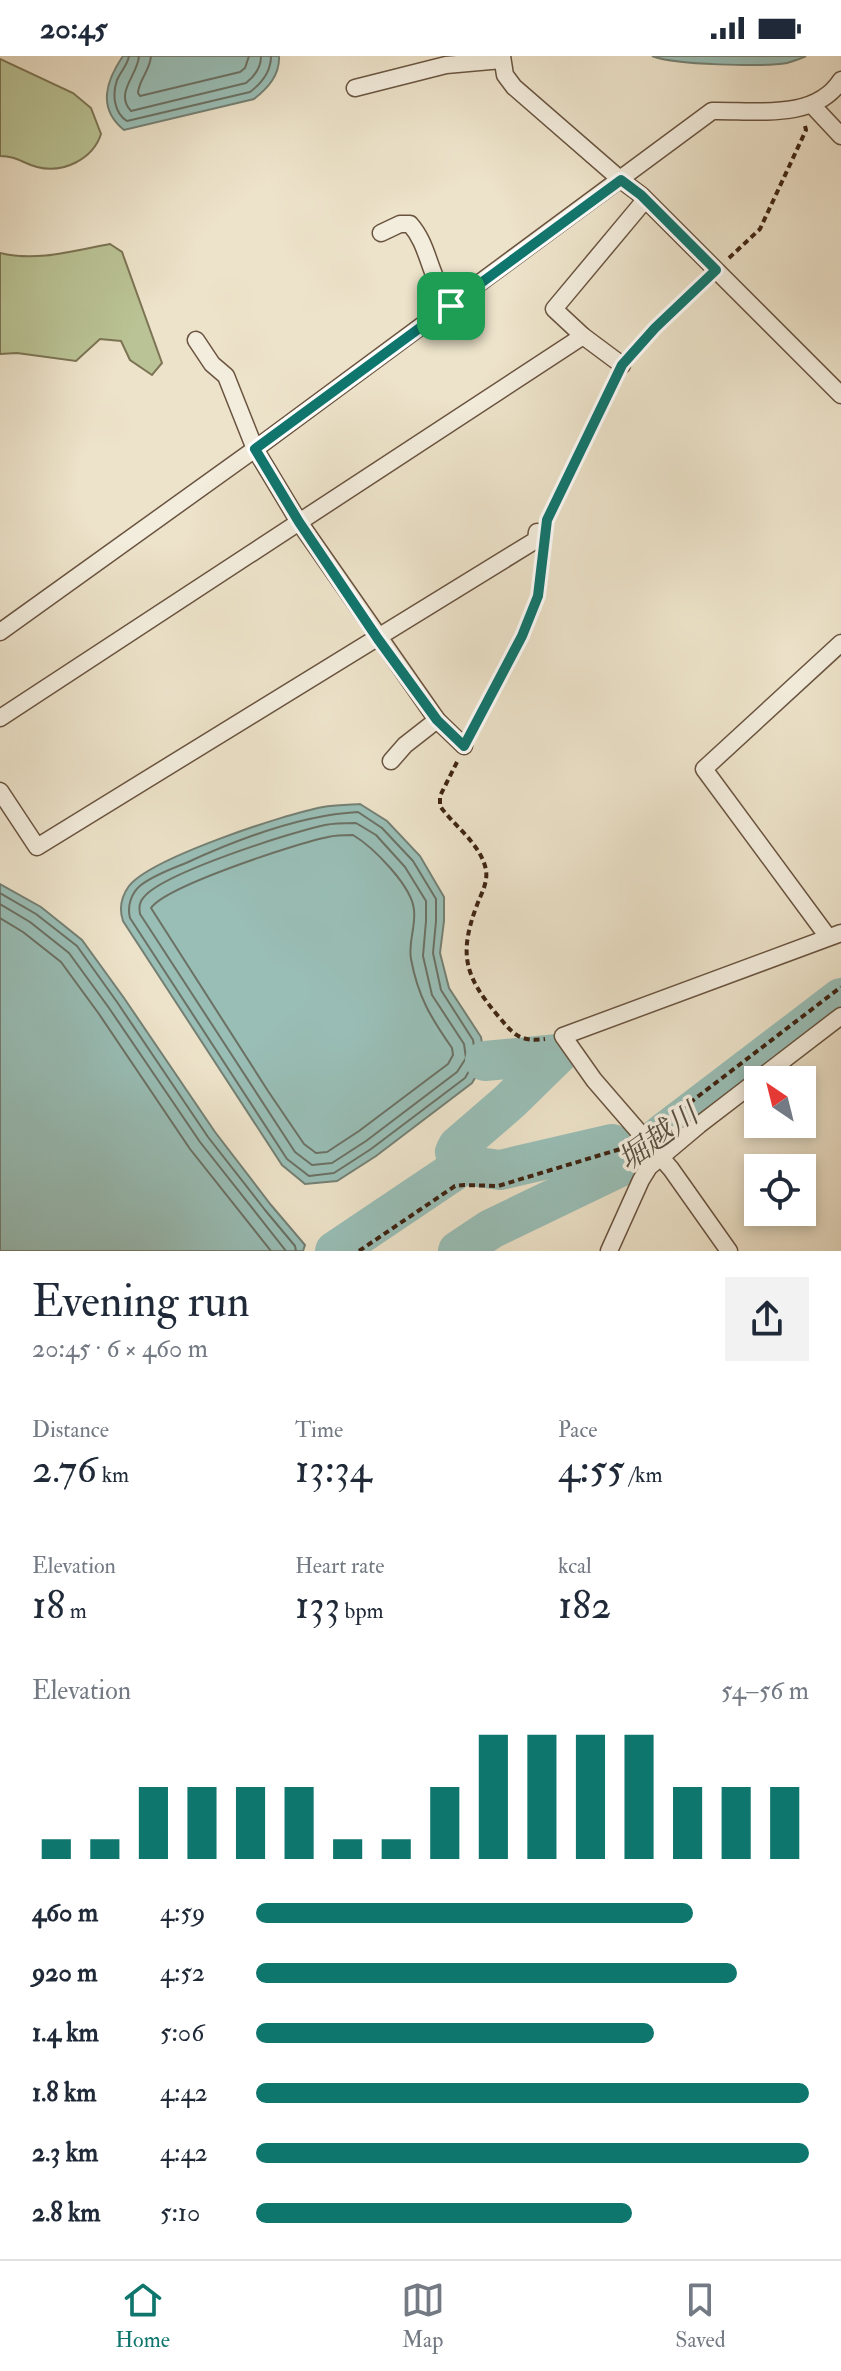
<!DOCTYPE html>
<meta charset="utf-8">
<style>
body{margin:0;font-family:"IM FELL Double Pica","Noto Serif JP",serif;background:#f2f2f3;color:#1f2937;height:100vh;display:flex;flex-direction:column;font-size:30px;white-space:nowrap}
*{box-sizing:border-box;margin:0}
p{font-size:26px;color:#747a83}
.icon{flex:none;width:44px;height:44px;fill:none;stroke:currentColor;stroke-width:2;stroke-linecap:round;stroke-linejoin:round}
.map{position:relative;height:1195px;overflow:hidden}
.drawer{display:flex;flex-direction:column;background:#fff;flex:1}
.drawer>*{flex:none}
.needle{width:52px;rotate:325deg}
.fabs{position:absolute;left:744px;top:1010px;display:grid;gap:16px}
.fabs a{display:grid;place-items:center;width:72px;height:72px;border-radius:0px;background:#fff;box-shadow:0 4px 12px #0003;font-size:40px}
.pin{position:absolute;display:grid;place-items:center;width:68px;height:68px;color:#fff;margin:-34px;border-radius:16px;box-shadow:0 4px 12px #0006}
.round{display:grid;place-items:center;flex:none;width:84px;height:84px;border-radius:0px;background:#f2f2f3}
.overview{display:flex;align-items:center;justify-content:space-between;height:136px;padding:0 32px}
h1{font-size:44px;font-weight:600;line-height:60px}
.figures{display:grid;grid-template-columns:repeat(3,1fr);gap:12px;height:136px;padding:8px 32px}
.figures div{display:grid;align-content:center}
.figures b{font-size:40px;font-weight:600}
.figures small{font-size:22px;font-weight:400}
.figures p{font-size:22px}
.chart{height:224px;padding:16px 32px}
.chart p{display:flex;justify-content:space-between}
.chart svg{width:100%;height:144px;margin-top:8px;stroke:#0f766e;stroke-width:6}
ul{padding:0 32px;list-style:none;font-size:26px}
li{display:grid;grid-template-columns:128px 96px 1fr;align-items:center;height:60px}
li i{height:20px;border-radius:10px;background:#0f766e}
.status{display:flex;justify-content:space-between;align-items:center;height:56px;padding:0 40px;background:#fff;direction:ltr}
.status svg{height:22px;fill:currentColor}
.dock{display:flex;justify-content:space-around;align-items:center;height:112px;border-top:2px solid #e0e1e3;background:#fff;font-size:22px;color:#747a83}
.dock a{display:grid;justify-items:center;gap:4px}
.dock .on{color:#0f766e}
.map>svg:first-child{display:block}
.green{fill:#bac395;stroke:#7c7454;stroke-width:2}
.water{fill:#99beb6;stroke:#758074;stroke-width:2}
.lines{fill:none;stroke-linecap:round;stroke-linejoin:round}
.shore{stroke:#6c7164;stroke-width:2}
.river{stroke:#99beb6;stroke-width:40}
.street-casing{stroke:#6a5440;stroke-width:19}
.path{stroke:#3f2412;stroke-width:4;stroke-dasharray:6 4;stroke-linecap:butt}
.street{stroke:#f3eddd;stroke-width:16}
.route-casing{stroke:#fff;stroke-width:16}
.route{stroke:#0f766e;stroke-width:10}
.labels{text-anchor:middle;stroke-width:7;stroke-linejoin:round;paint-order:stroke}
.water-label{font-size:30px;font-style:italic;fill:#5a5243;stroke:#f3eddd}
</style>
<div class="status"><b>20:45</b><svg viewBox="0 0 49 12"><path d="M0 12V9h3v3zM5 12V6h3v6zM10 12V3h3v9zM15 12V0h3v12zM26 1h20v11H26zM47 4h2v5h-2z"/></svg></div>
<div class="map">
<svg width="841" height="1195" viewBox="0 0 841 1195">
<rect width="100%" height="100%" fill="#ede3ca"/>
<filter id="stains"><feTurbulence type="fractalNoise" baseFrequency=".0025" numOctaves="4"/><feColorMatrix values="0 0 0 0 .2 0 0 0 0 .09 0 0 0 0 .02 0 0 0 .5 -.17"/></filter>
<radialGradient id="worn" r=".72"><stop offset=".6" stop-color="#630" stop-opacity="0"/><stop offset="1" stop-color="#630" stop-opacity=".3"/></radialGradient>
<!-- green -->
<g class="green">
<path d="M0 3 73 37 91 52 101 78C93 103 63 118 37 111 22 107 17 100 0 100Z"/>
<path d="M110 188 122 196 162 307 152 319 130 304 121 285 100 283 76 305 17 297 0 298V197C37 206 73 195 110 188Z"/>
</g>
<!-- water -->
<g class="water">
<path d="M123 0H279C280 19 268 32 254 43L124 74C97 52 106 25 123 0Z"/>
<path d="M652 0H806C800 3 794 5 787 7 763 11 674 9 652 0Z"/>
<path d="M360 748 387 765 420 800 444 841V865L440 897 449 932 481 981 485 1005 472 1027 376 1100 337 1125 305 1128 282 1109 123 865C119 853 121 841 129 830 151 802 285 758 323 751 335 749 348 749 360 748Z"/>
<polygon points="0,828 41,851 82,884 124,942 215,1076 271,1149 305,1189 303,1195 0,1195"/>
</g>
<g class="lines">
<!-- shore -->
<g class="shore">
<path d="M129 0C127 10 121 15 117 24 112 38 114 57 127 65L250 36C262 27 271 16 271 0"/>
<path d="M139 0C138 19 114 37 131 55L246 27C255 20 261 12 261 0"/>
<path d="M151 0C150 15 139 23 138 37L140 40 240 16 245 12 249 0"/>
<path d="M358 756 382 772 413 805 436 843V865L433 897 441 934 473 984 476 1003 465 1022 371 1093 334 1117 309 1120 287 1103 130 862C127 850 131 837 141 829 154 819 171 813 186 807 238 783 301 759 358 756Z"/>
<path d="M356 767 376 779 405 811 426 845V865L423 900 432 939 464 988 466 1002 457 1016 366 1085 332 1107 312 1109 295 1096 140 858C139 851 139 846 144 841 163 817 292 776 325 769 335 767 346 767 356 767Z"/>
<path d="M353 779C373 791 412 830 414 854 416 870 408 887 411 903 418 941 431 962 452 992L453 999 448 1008 359 1075 327 1096 316 1097 304 1088 268 1035 151 852C166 830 298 787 328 781 336 779 345 779 353 779Z"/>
<polyline points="0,837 36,858 77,890 117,946 208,1081 265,1154 295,1190 296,1195"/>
<polyline points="0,848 30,866 69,897 109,952 200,1086 286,1195"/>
<polyline points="0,862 23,876 61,906 99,958 190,1093 271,1195"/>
</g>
<!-- river -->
<g class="river">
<polyline points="463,1109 455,1096 458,1090 510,1045 558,998 485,1005"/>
<polyline points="335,1195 463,1109 500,1114 612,1088"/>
<polyline points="458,1195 491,1173 626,1108 664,1077 841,942"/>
</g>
<defs>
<g id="street">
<polyline points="502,0 505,19 514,31 621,124 641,139 841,339"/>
<polyline points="355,32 446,9 502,4"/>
<polyline points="812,49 841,80"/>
<path d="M381 177 400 168H410C424 184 427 202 435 221 440 231 446 240 451 250"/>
<polyline points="196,284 212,308 226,320 255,393 299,466 437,664 405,689 391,705"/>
<polyline points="622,309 583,280 554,253 645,144"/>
<path d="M0 576 255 393 712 55C755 54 815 65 841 24"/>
<polyline points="0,662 583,280"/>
<polyline points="437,664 464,690"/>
<polyline points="0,735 37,791 536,484 537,476"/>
<polyline points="828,881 704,713 841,587"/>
<polyline points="609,1195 641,1124 649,1111 699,1069 841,960"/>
<polyline points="729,1195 671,1113 594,1024 563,980 841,877"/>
</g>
</defs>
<!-- street casing -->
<use href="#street" class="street-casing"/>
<!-- path -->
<g class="path">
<polyline points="729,202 760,173 806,74 805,70"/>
<polyline points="633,298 655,272 703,227"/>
<polyline points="547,464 615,325"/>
<polyline points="473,673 522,580 538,540 543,501"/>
<path d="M457 706 440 740V750C454 770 481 788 486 814 488 827 481 838 477 849 458 899 465 921 499 961 514 979 520 986 545 983"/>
<polyline points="658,1071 841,931"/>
<polyline points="359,1195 455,1130 464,1129 498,1130 627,1091"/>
</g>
<!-- street -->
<use href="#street" class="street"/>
</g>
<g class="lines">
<defs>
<polygon id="route" points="621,124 641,139 716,214 655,272 622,309 547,464 538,540 522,580 464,690 437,664 378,583 299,466 255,393"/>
</defs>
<!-- route casing -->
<use href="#route" class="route-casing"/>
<!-- route -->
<use href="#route" class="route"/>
</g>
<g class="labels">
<!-- water labels -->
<g class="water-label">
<text transform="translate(658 1081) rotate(-36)" y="10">堀越川</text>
</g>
</g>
<rect width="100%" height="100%" filter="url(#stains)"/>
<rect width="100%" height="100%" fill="url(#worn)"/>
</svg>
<div class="fabs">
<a><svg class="needle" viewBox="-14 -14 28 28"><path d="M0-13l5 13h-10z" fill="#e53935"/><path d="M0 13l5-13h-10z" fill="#747a83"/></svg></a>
<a><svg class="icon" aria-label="locate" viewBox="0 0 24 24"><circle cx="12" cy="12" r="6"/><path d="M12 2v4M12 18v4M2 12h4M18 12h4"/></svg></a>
</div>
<div class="pin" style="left:451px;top:250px;background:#1e9e55"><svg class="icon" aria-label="arrive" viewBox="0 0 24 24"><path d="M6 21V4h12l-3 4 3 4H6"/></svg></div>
</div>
<section class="drawer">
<div class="overview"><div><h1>Evening run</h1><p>20:45 · 6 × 460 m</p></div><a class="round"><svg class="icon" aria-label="share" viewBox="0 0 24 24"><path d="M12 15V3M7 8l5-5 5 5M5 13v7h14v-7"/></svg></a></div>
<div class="figures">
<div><p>Distance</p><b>2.76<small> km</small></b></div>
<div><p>Time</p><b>13:34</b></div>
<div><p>Pace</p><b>4:55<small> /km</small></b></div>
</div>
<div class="figures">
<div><p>Elevation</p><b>18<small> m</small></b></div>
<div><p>Heart rate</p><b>133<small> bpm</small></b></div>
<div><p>kcal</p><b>182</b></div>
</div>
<div class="chart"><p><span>Elevation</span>54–56 m</p>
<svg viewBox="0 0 160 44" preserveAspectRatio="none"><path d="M5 44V38M15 44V38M25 44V22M35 44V22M45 44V22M55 44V22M65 44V38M75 44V38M85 44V22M95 44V6M105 44V6M115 44V6M125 44V6M135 44V22M145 44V22M155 44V22"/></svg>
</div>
<ul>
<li><b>460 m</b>4:59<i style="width:79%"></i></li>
<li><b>920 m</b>4:52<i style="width:87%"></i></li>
<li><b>1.4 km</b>5:06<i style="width:72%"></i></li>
<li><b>1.8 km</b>4:42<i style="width:100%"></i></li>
<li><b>2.3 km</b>4:42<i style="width:100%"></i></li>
<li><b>2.8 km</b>5:10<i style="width:68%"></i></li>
</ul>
</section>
<nav class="dock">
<a class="on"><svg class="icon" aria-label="home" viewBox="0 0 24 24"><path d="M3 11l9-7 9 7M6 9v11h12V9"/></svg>Home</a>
<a><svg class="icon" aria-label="map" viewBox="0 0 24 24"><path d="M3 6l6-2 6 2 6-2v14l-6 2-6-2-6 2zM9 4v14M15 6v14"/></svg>Map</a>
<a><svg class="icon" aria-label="saved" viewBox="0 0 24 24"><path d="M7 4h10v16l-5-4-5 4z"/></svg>Saved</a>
</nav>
